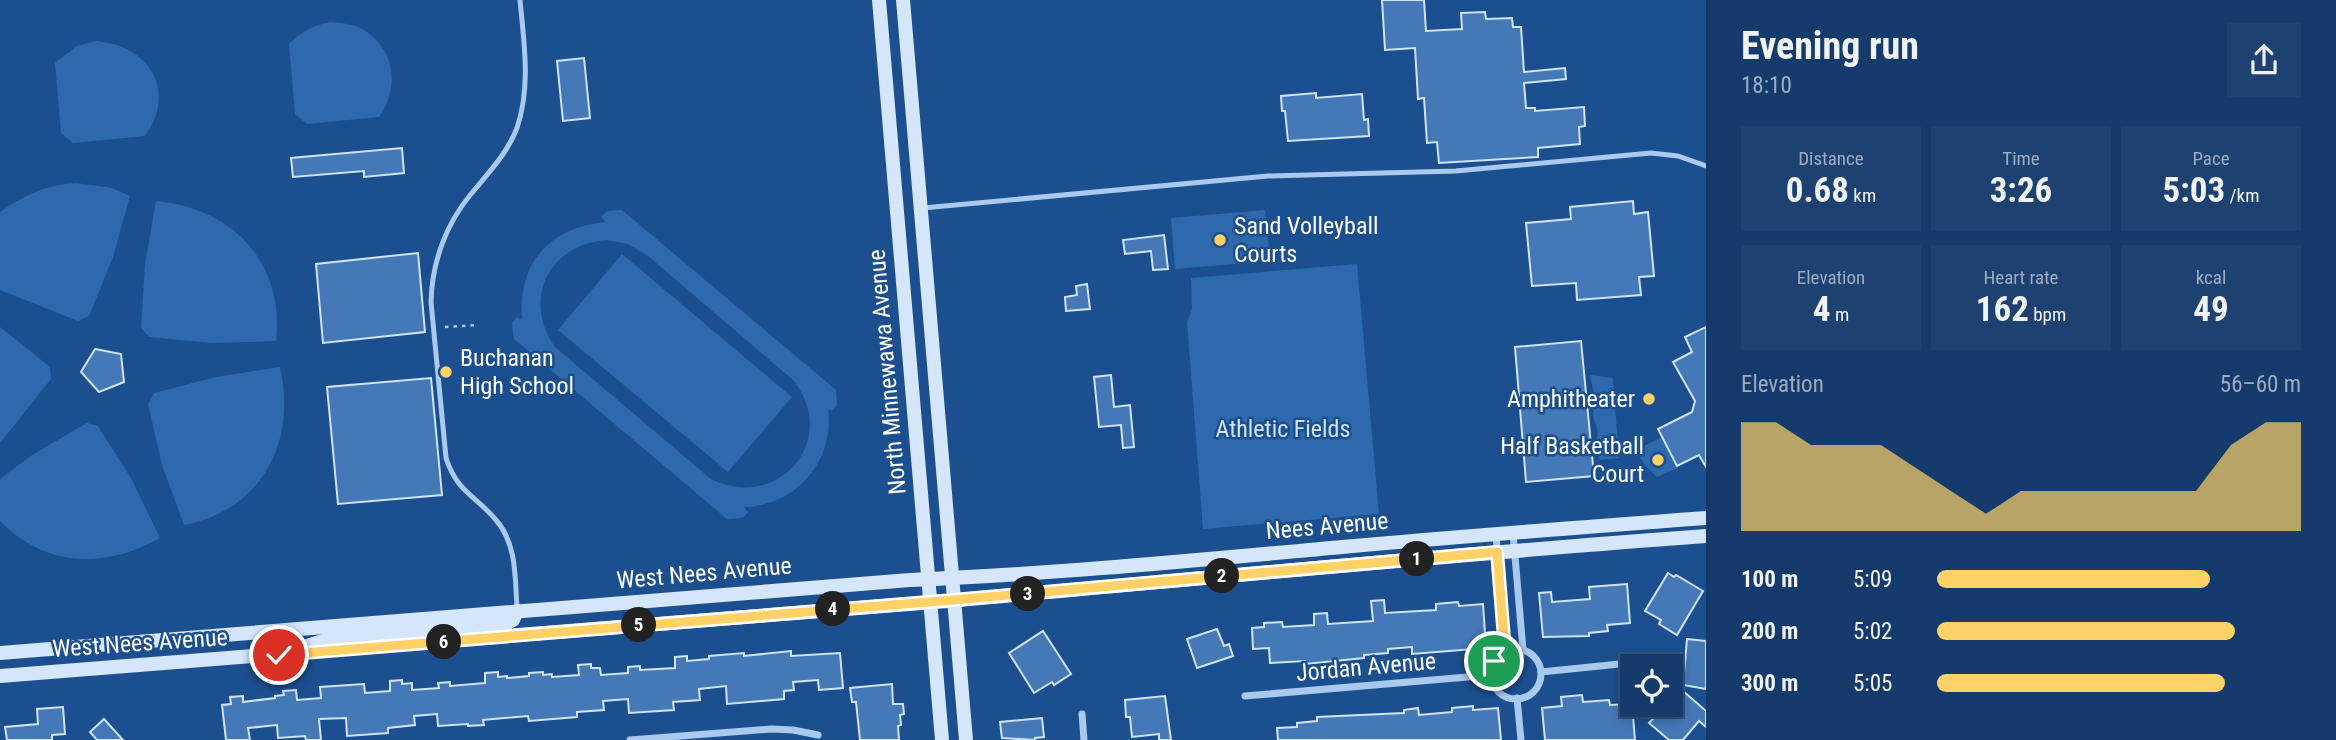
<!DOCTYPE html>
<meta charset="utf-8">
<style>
body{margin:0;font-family:"Roboto Condensed",sans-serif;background:#1d4271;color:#f1f3f6;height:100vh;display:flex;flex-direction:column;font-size:26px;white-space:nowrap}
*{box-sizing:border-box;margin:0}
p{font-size:23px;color:#9dadc1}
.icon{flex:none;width:38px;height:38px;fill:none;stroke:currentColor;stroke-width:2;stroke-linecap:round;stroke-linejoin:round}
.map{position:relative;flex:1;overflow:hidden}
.details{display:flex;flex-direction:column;background:#143b6b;width:630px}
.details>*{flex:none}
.fabs{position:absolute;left:1620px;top:654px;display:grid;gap:14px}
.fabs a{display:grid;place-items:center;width:63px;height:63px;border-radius:0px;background:#143b6b;box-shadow:0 4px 10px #0003,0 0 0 2px #33557e;font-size:35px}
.pin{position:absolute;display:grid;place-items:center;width:60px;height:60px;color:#fff;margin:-30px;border:4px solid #fff;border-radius:50%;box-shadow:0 2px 7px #0007}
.km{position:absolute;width:35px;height:35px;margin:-18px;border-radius:50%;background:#222;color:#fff;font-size:19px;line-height:35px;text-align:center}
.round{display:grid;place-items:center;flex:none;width:74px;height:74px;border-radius:0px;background:#1d4271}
.summary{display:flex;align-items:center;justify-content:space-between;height:119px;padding:0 35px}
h1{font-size:38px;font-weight:700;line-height:52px}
.figures{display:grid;grid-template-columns:repeat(3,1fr);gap:10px;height:119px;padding:7px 35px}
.figures div{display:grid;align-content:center;border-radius:0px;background:#1d4271;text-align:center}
.figures b{font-size:35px;font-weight:700}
.figures small{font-size:19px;font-weight:400}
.figures p{font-size:19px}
.chart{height:196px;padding:14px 35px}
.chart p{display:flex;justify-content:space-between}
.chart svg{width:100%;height:126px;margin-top:7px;fill:#ffd166;opacity:.7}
ul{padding:0 35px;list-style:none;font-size:23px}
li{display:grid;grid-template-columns:112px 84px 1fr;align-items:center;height:52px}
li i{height:18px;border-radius:9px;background:#ffd166}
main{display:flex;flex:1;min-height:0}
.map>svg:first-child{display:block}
.green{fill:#2e69ad;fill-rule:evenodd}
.building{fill:#4478b7;stroke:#cfe3fa;stroke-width:2}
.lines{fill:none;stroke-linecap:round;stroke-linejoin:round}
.path{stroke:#a9c9ee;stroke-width:2.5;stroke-dasharray:3.5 5;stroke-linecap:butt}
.lane{stroke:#a9c9ee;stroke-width:5}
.street{stroke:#a9c9ee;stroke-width:7}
.secondary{stroke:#d6e6fa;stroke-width:14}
.route-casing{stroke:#fff;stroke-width:14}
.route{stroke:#ffd166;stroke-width:9}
.poi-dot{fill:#ffd166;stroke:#1b4f8f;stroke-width:2.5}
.labels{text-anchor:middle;stroke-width:5;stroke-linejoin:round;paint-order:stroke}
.poi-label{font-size:24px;fill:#fff;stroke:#1b4f8f;text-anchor:start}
.street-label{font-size:24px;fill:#fff;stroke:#1b4f8f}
.park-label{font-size:24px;fill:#cfe3fa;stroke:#1b4f8f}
</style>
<main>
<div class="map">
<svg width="1706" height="740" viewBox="0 0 1706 740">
<rect width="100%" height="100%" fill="#1b4f8f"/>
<!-- green -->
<g class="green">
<path d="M330 22C343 23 356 24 367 32 396 52 399 90 379 117L307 124 295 114 289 44C301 31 313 26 330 22Z"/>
<path d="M96 41C148 45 178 90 145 136L73 143 61 133 55 63 77 46Z"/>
<path d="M76 183 112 188 130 196 113 257 89 316 78 321 0 290V212C24 195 46 185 76 183Z"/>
<path d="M156 201C232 208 285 262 276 341L212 343 149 337 141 328 145 264Z"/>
<path d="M622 210 836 390 837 405 832 411 828 409C835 461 796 506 744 507L748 512 743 518 727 519 514 339 512 323 517 317 522 320C517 264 549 227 606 222L601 217 607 211ZM606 240 628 244 648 256 794 381C840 441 778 512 711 479L555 347C522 300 548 245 606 240Z"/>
<polygon points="1265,210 1270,261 1175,269 1171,218"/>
<polygon points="622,254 792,397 728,472 558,330"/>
<polygon points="1357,264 1379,514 1203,529 1187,322 1192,309 1191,278"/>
<polygon points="0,327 50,367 51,379 0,443"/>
<path d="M280 367C297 442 262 510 184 525L162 465 148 404 154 393 216 377Z"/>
<polygon points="1590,375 1613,378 1619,458 1600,460 1595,447 1598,432 1593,416 1594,394"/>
<path d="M87 423 98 426 132 480 160 538C105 569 46 568 0 521V479L32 455Z"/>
<polygon points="1662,437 1678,468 1657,477 1644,464 1636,450"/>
</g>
<!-- building -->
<g class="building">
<polygon points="1382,0 1424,0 1426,31 1462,29 1461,13 1485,12 1486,19 1512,18 1513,27 1521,27 1524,72 1565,68 1566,79 1524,83 1526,108 1535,108 1535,111 1584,107 1585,126 1579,127 1580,144 1538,148 1538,157 1439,163 1437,142 1427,143 1424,98 1418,99 1415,48 1385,50"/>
<polygon points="584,58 590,118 563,121 557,61"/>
<polygon points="1316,93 1316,98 1362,94 1364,120 1368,119 1369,136 1288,141 1285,111 1282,111 1281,96"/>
<polygon points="402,148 404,173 364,177 364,171 293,177 291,158"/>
<polygon points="1633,201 1634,214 1648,212 1654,276 1639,277 1641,295 1577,300 1576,283 1532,286 1526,223 1571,219 1570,207"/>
<polygon points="1164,235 1168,269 1153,270 1151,251 1125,254 1123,240"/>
<polygon points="418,253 425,332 323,343 316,264"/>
<polygon points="1087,284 1090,309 1066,311 1065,297 1077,295 1076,286"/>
<polygon points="1706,327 1706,467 1699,455 1677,466 1658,429 1692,412 1695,401 1673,362 1692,352 1685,337"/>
<polygon points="1581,341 1594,476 1526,482 1515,347"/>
<polygon points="95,349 121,354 124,382 99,392 81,372"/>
<polygon points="1111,375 1114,407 1130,405 1134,447 1123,448 1121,425 1099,427 1094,377"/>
<polygon points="431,378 442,495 338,504 327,387"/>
<polygon points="1668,573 1674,577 1676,575 1703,591 1677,635 1659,624 1661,620 1645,611"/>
<polygon points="1627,584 1630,623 1607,625 1608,631 1589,633 1589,636 1543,637 1539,593 1551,592 1552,602 1590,599 1589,587"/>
<polygon points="1384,600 1385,613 1436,610 1436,604 1458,602 1459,606 1483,604 1486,648 1412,654 1412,647 1388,649 1388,653 1364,655 1364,658 1305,664 1305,661 1270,663 1269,648 1253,649 1252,628 1264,627 1264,623 1282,622 1283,627 1314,625 1314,614 1327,613 1328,624 1373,621 1371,601"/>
<polygon points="1217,629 1224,646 1229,644 1233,656 1197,668 1187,639"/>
<polygon points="1043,631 1071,674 1054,685 1052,682 1034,693 1009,653"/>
<polygon points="1687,639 1706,641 1706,689 1683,685"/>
<polygon points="791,651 791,656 840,653 843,688 819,690 818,680 793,682 794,690 784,691 784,699 727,704 726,686 699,689 700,700 673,702 674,710 629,713 628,699 603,701 604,710 577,712 577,717 529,721 528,716 483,720 484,725 468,726 468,724 438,726 437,714 414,716 415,725 388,728 388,733 347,736 346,718 319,719 321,740 306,740 305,736 278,738 277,725 248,728 250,740 226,740 222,705 231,704 230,697 243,696 243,702 275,698 275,696 284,695 283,691 296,690 297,700 321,698 320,687 364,684 365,693 390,691 390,681 402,680 402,684 412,683 412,690 439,688 438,683 450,682 450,686 485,683 485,673 498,672 498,677 507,676 507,678 529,676 529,673 543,672 543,675 552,674 552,677 579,675 578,665 591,664 591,668 600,668 601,675 628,673 628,667 640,666 640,670 675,668 675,657 687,656 687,661 709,659 709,656 744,653 744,656"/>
<polygon points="892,684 893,704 903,704 904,714 900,715 901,725 898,726 899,740 860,740 856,702 852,702 850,688"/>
<polygon points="1682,690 1706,711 1706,727 1699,721 1683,740 1669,740 1649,723 1663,708 1665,710 1671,705"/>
<polygon points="1582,695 1583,702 1609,700 1610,705 1632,704 1635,740 1545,740 1542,708 1562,706 1561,697"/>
<polygon points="1165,696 1171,740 1159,740 1159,734 1132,737 1130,717 1126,717 1125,700"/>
<polygon points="1473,706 1473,710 1498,708 1501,740 1278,740 1277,728 1297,727 1297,723 1317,721 1317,717 1404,713 1404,710 1418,708 1419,715 1452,712 1452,708"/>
<polygon points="63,707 65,734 52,735 52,740 7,740 5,727 38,724 37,709"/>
<polygon points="1042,718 1044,737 1035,738 1035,740 1002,738 1000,722"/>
<polygon points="104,719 123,740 97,740 90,732"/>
</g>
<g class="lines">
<!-- path -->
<polyline class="path" points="445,327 477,325"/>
<!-- lane -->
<g class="lane">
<polyline points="923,208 1268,176 1456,171 1651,153 1678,156 1706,166"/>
<path d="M517 608C515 578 517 544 496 520 475 495 457 492 446 458L431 302C432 262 446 224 471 194 489 172 507 154 517 128 531 86 524 43 520 0"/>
</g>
<!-- street -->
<g class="street">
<polyline points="1513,533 1523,650"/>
<polyline points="1496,535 1505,651"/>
<circle cx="1516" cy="674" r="25"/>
<polyline points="1541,672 1649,661"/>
<polyline points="1245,696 1491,675"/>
<polyline points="1517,698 1521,740"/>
<polyline points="1082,714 1084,740"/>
<polyline points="630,740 771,729 793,730 818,735"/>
</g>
<!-- secondary -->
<g class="secondary">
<polyline points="879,0 942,740"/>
<polyline points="903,0 966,740"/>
<polyline points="304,647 326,640 504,625 513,620 517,611"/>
<path d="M0 653 910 580C1054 574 1198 560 1342 547 1464 536 1585 527 1706 518"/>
<path d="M0 676C320 652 640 627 960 600 1209 578 1457 554 1706 536"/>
</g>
</g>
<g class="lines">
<defs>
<polyline id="route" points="279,655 953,600 1497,552 1505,651 1494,661"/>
</defs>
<!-- route casing -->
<use href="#route" class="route-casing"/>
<!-- route -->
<use href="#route" class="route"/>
</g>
<!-- markers -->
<g class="poi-dot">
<circle cx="1220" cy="240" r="7"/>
<circle cx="446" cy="372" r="7"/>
<circle cx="1649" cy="399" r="7"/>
<circle cx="1658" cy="460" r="7"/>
</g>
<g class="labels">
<!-- poi labels -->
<g class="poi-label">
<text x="1234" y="234">Sand Volleyball<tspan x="1234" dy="28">Courts</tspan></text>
<text x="460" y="366">Buchanan<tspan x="460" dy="28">High School</tspan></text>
<text x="1635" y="407" text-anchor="end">Amphitheater</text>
<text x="1644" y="454" text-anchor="end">Half Basketball<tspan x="1644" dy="28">Court</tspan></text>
</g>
<!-- street labels -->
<g class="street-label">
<text transform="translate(887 372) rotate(-95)" y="8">North Minnewawa Avenue</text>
<text transform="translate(1327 526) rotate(-5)" y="8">Nees Avenue</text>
<text transform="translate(704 573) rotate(-5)" y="8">West Nees Avenue</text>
<text transform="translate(140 643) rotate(-4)" y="8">West Nees Avenue</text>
<text transform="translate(1366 667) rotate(-5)" y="8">Jordan Avenue</text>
</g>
<!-- park labels -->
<g class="park-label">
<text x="1283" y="437">Athletic Fields</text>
</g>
</g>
</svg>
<div class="fabs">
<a><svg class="icon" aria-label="locate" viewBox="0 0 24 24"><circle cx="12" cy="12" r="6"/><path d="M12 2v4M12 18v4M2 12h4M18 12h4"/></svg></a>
</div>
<div class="pin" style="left:1494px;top:661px;background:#1e9e55"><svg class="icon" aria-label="arrive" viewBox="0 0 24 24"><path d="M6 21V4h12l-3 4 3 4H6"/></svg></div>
<div class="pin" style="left:279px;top:655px;background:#d93025"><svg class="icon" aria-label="check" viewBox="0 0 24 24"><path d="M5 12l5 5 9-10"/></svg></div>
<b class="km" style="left:1417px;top:559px">1</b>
<b class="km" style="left:1222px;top:576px">2</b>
<b class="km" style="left:1028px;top:594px">3</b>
<b class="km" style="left:833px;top:609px">4</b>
<b class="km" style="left:639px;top:625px">5</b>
<b class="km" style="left:444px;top:642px">6</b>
</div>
<section class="details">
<div class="summary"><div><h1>Evening run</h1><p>18:10</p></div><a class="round"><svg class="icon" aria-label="share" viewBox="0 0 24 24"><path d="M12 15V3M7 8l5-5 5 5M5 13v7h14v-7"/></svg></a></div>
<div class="figures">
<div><p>Distance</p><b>0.68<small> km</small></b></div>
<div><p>Time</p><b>3:26</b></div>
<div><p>Pace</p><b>5:03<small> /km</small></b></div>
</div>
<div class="figures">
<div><p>Elevation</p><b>4<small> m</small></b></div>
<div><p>Heart rate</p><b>162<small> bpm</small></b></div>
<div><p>kcal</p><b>49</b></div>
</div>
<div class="chart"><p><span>Elevation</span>56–60 m</p>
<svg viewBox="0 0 160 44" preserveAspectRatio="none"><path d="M0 44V6L10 6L20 14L30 14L40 14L50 22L60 30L70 38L80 30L90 30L100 30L110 30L120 30L130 30L140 14L150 6L160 6V44z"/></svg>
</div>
<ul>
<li><b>100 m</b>5:09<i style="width:75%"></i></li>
<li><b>200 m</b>5:02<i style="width:82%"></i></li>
<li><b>300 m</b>5:05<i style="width:79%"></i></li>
</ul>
</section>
</main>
